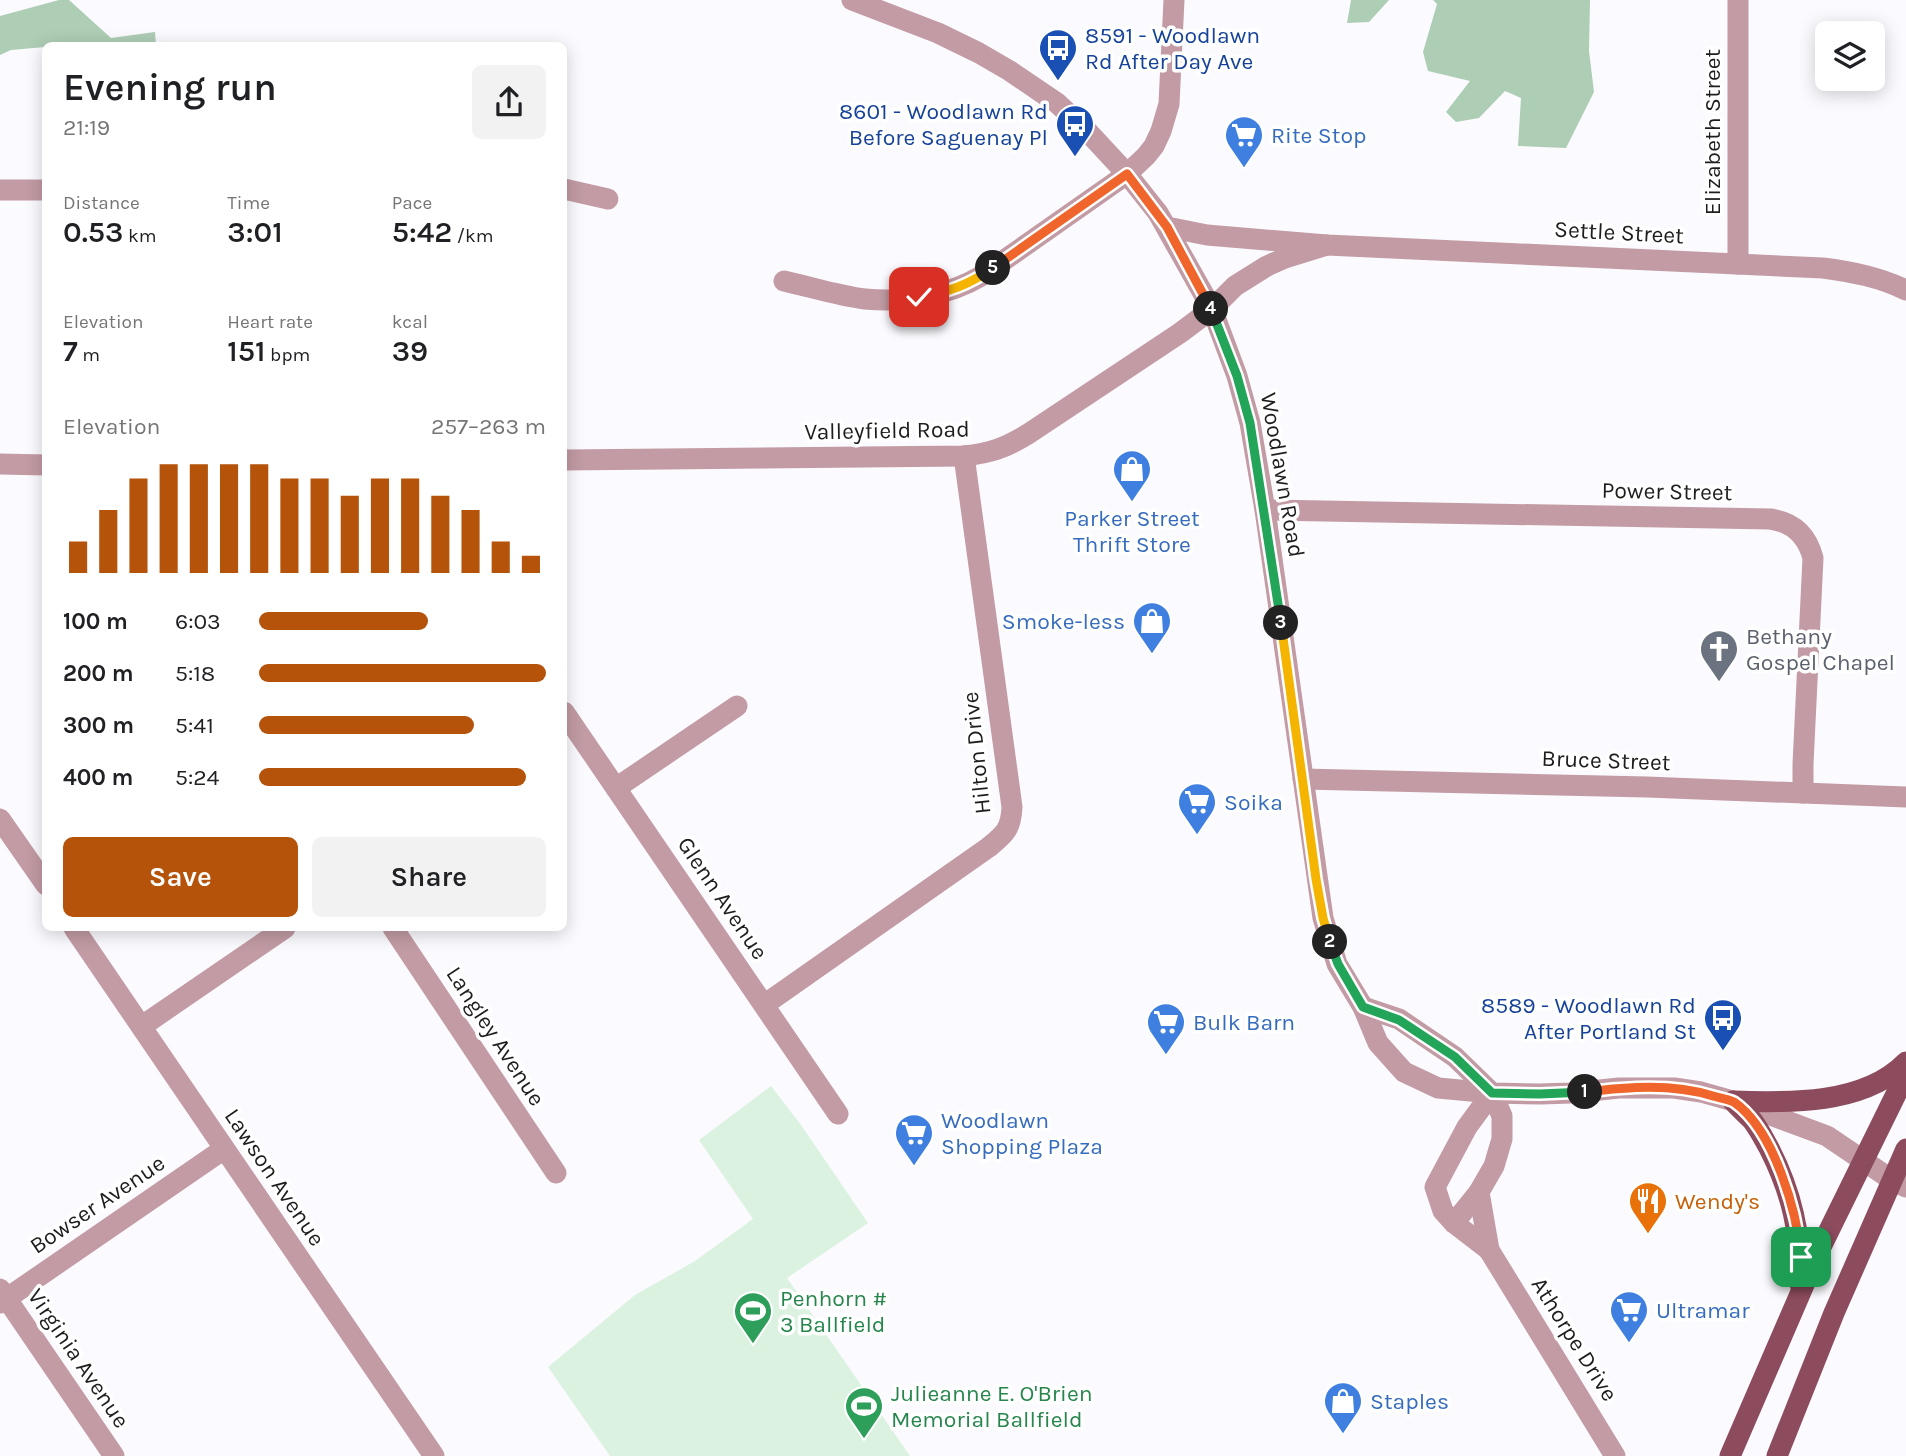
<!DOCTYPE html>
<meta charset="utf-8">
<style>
body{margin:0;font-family:Karla,sans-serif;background:#f2f2f2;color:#202124;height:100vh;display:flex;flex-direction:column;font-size:26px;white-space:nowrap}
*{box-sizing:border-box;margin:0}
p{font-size:23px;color:#757577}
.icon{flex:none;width:38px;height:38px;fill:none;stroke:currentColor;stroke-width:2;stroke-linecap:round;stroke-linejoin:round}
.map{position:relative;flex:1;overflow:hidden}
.side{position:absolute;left:42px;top:42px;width:525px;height:889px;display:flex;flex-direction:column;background:#fff;border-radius:10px;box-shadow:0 4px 18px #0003}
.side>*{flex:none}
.tools{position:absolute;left:1815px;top:21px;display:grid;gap:14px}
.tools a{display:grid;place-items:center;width:70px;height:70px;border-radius:10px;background:#fff;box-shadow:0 4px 18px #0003;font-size:35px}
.pin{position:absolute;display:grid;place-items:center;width:60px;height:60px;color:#fff;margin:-30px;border-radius:14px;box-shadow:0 4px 10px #0006}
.km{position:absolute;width:35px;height:35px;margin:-18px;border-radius:50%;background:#222;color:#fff;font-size:19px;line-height:35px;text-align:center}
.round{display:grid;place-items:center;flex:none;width:74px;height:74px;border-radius:10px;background:#f2f2f2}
.overview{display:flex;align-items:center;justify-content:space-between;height:119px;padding:0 21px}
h1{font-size:38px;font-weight:600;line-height:52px}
.figures{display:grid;grid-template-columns:repeat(3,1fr);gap:10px;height:119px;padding:7px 21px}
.figures div{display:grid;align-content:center}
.figures b{font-size:30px;font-weight:600}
.figures small{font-size:19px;font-weight:400}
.figures p{font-size:19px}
.chart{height:196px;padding:14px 21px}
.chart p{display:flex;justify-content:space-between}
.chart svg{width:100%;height:126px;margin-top:7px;stroke:#b45309;stroke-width:6}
.button{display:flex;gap:14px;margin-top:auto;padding:14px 21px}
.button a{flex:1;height:80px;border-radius:10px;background:#b45309;color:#fff;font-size:28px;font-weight:600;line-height:80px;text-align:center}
.button a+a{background:#f2f2f2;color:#202124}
ul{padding:0 21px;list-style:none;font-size:23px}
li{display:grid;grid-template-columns:112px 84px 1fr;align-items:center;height:52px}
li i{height:18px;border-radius:9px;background:#b45309}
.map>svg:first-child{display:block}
.green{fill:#dbf2e0}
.forest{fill:#aecdb5}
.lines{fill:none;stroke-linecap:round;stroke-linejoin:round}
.minor{stroke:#c29ba4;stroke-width:21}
.major{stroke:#8d4c5d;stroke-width:21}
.split-1-casing{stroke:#fff;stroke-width:14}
.split-2-casing{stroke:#fff;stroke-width:14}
.split-3-casing{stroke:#fff;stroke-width:14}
.split-4-casing{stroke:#fff;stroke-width:14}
.split-5-casing{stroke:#fff;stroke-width:14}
.split-6-casing{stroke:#fff;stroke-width:14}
.split-1{stroke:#f0652b;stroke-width:9}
.split-2{stroke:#22a559;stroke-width:9}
.split-3{stroke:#f5b400;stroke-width:9}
.split-4{stroke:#22a559;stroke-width:9}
.split-5{stroke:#f0652b;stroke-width:9}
.split-6{stroke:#f5b400;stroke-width:9}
.labels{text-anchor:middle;stroke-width:7;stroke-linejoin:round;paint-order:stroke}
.transit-label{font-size:23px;fill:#164399;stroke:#fff;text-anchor:end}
.street-label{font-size:23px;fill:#1d1d1e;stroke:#fff}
.shop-label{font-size:23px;fill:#366cbe;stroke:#fff;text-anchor:start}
.worship-label{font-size:23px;fill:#5b616d;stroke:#fff;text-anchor:start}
.food-label{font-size:23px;fill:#c56008;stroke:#fff;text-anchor:start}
.leisure-label{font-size:23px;fill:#27864d;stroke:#fff;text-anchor:start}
</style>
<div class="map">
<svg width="1906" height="1456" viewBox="0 0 1906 1456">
<rect width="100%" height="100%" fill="#fbfafe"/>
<!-- green -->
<polygon class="green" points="771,1086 801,1125 868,1223 787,1278 910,1456 610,1456 548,1367 635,1295 695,1261 753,1219 699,1140"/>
<!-- forest -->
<g class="forest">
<polygon points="59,0 69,0 111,38 155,32 156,45 46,46 45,47 11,50 0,55 0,16"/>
<polygon points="1351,0 1389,0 1369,22 1347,23"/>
<polygon points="1433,0 1590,0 1589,51 1594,92 1566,148 1518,146 1521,98 1505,91 1479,118 1456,122 1446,112 1470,81 1428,71 1423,52 1437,4"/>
</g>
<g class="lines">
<!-- minor -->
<g class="minor">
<polyline points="852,0 938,33 979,53 1010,71 1057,103 1088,132 1127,174 1158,213 1212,309 1237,376 1250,423 1265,510 1323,918 1337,964 1363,1007 1378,1043 1404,1072 1438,1088 1492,1093 1540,1094 1571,1093 1619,1088 1674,1088 1701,1092 1733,1101 1827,1136 1892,1180 1906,1187"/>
<polyline points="564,189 608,199"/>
<polyline points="0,190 46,190"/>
<path d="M1167 227 1207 235 1327 245 1823 268C1853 272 1879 277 1906 290"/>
<polyline points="1738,264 1738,0"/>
<path d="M784 281C811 287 839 296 865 299 905 303 948 296 983 275L1127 174 1146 156 1154 146 1161 131 1169 104 1174 0"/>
<path d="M564 460 964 456C991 453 1005 448 1028 434L1180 333 1212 309 1235 286 1267 266 1285 258 1327 245"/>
<polyline points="0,464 46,465"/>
<path d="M1265 510 1770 519C1793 522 1807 535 1813 558L1803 764V793"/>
<polyline points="564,712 838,1114"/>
<polyline points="1303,779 1647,787 1906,797"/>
<polyline points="616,788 737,706"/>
<polyline points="0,819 46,885"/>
<polyline points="74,928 434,1456"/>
<polyline points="393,928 556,1173"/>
<path d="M764 1005 989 847C1005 834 1011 829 1012 807L964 456"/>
<polyline points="1363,1007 1399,1019 1455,1057 1492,1093 1502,1116 1502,1139 1494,1166 1479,1192 1454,1223"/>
<polyline points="142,1026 285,928"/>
<polyline points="1492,1093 1467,1127 1435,1187 1443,1211 1454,1223 1489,1250 1615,1456"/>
<polyline points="1479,1192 1489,1250"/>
<polyline points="0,1289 114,1456"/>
<polyline points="0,1303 224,1149"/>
</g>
<!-- major -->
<g class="major">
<path d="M1733 1101C1739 1108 1746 1114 1752 1120 1759 1129 1764 1139 1769 1148 1792 1193 1801 1234 1800 1284"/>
<path d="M1733 1101C1788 1103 1864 1105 1906 1062"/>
<polyline points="1730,1456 1816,1257 1906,1074"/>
<polyline points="1777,1456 1834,1313 1906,1149"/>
</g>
</g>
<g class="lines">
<defs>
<path id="split-1" d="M1585 1092C1627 1087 1672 1083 1713 1096 1720 1098 1728 1099 1734 1102 1774 1130 1797 1211 1801 1257"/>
<polyline id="split-2" points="1330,942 1338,964 1363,1007 1399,1020 1455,1057 1492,1093 1540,1094 1585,1092"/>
<polyline id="split-3" points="1281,623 1316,879 1323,918 1330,942"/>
<polyline id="split-4" points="1211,309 1237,376 1250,423 1281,623"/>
<polyline id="split-5" points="993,268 1127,174 1167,227 1211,309"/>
<path id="split-6" d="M919 297C949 292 968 285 993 268"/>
</defs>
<!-- split-1 casing -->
<use href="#split-1" class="split-1-casing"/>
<!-- split-2 casing -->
<use href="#split-2" class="split-2-casing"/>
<!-- split-3 casing -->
<use href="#split-3" class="split-3-casing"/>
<!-- split-4 casing -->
<use href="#split-4" class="split-4-casing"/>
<!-- split-5 casing -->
<use href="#split-5" class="split-5-casing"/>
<!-- split-6 casing -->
<use href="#split-6" class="split-6-casing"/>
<!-- split-1 -->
<use href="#split-1" class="split-1"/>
<!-- split-2 -->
<use href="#split-2" class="split-2"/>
<!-- split-3 -->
<use href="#split-3" class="split-3"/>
<!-- split-4 -->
<use href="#split-4" class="split-4"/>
<!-- split-5 -->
<use href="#split-5" class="split-5"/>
<!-- split-6 -->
<use href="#split-6" class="split-6"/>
</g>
<!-- icons -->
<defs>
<symbol id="bus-pin" viewBox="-11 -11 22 30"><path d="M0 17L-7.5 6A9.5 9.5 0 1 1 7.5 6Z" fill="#1a4fb4" stroke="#fff"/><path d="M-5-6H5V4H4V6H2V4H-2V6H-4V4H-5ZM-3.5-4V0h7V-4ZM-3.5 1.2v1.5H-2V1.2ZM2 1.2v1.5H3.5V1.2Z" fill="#fff"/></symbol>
<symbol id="supermarket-pin" viewBox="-11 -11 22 30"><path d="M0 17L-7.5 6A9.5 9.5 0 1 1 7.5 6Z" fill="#3f7fe0" stroke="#fff"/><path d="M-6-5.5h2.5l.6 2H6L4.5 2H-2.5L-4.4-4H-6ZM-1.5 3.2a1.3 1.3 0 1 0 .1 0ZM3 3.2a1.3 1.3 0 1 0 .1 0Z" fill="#fff"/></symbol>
<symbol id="shop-pin" viewBox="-11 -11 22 30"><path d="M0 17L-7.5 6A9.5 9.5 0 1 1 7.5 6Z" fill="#3f7fe0" stroke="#fff"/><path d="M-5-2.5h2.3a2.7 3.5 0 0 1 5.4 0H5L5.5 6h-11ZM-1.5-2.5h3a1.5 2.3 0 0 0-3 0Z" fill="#fff"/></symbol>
<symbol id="church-pin" viewBox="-11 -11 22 30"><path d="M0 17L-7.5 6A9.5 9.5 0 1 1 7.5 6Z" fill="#6b7280" stroke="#fff"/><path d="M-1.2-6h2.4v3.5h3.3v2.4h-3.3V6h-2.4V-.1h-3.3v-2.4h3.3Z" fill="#fff"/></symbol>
<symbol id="restaurant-pin" viewBox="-11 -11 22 30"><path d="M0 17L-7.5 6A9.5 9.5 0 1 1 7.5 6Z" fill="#e8710a" stroke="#fff"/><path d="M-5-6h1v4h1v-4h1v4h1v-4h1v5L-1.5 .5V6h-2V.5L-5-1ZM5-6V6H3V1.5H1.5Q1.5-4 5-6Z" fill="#fff"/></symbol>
<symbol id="stadium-pin" viewBox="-11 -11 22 30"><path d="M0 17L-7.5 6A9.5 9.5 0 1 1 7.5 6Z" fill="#2e9e5b" stroke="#fff"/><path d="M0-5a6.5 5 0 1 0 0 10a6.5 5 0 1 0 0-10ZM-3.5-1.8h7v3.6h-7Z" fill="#fff"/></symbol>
</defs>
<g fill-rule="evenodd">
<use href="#bus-pin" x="1036" y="26" width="44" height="60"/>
<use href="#bus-pin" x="1053" y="102" width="44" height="60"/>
<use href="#supermarket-pin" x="1222" y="113" width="44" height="60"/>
<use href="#shop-pin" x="1110" y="447" width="44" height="60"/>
<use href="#shop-pin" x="1130" y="599" width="44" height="60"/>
<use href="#church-pin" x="1697" y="627" width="44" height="60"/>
<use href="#supermarket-pin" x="1175" y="780" width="44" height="60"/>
<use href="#bus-pin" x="1701" y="996" width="44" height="60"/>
<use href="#supermarket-pin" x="1144" y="1000" width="44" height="60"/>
<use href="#supermarket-pin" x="892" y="1111" width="44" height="60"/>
<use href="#restaurant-pin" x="1626" y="1179" width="44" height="60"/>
<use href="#supermarket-pin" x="1607" y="1288" width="44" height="60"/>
<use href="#stadium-pin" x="731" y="1289" width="44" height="60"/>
<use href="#shop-pin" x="1321" y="1379" width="44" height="60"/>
<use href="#stadium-pin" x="842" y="1384" width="44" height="60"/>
</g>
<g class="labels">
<!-- transit labels -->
<g class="transit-label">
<text x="1085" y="43" text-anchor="start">8591 - Woodlawn<tspan x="1085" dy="26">Rd After Day Ave</tspan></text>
<text x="1048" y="119">8601 - Woodlawn Rd<tspan x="1048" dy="26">Before Saguenay Pl</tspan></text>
<text x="1696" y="1013">8589 - Woodlawn Rd<tspan x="1696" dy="26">After Portland St</tspan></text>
</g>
<!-- street labels -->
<g class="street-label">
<text transform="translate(1712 132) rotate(-90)" y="8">Elizabeth Street</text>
<text transform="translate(1619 232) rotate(3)" y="8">Settle Street</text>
<text transform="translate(887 430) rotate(-1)" y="8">Valleyfield Road</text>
<text transform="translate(1283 475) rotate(80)" y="8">Woodlawn Road</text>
<text transform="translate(1667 491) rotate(1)" y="8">Power Street</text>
<text transform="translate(976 753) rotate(-96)" y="8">Hilton Drive</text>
<text transform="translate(1606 760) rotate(2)" y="8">Bruce Street</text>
<text transform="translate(723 898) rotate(56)" y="8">Glenn Avenue</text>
<text transform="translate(496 1036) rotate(57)" y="8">Langley Avenue</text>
<text transform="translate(275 1177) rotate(56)" y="8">Lawson Avenue</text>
<text transform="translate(97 1204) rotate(-34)" y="8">Bowser Avenue</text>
<text transform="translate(1575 1339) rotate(58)" y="8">Athorpe Drive</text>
<text transform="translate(79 1358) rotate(56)" y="8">Virginia Avenue</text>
</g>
<!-- shop labels -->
<g class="shop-label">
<text x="1271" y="143">Rite Stop</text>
<text x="1132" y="526" text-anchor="middle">Parker Street<tspan x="1132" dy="26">Thrift Store</tspan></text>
<text x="1125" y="629" text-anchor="end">Smoke-less</text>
<text x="1224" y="810">Soika</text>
<text x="1193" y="1030">Bulk Barn</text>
<text x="941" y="1128">Woodlawn<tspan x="941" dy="26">Shopping Plaza</tspan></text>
<text x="1656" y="1318">Ultramar</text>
<text x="1370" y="1409">Staples</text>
</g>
<!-- worship labels -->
<g class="worship-label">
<text x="1746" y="644">Bethany<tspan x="1746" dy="26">Gospel Chapel</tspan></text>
</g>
<!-- food labels -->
<g class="food-label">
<text x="1675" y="1209">Wendy's</text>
</g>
<!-- leisure labels -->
<g class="leisure-label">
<text x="780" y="1306">Penhorn #<tspan x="780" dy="26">3 Ballfield</tspan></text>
<text x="891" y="1401">Julieanne E. O'Brien<tspan x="891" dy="26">Memorial Ballfield</tspan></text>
</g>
</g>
</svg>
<div class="tools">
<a><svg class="icon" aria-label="layers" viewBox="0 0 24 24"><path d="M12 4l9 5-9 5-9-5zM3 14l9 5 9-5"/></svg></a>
</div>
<div class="pin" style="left:1801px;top:1257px;background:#1e9e55"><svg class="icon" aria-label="arrive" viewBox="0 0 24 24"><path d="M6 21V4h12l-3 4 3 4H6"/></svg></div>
<div class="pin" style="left:919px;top:297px;background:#d93025"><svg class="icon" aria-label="check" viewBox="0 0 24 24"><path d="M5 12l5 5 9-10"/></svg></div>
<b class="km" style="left:1585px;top:1092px">1</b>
<b class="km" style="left:1330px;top:942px">2</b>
<b class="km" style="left:1281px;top:623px">3</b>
<b class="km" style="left:1211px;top:309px">4</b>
<b class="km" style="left:993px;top:268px">5</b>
<section class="side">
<div class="overview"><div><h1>Evening run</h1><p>21:19</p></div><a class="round"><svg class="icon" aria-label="share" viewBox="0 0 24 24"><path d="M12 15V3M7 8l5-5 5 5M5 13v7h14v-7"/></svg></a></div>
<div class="figures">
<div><p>Distance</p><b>0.53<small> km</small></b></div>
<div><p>Time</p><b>3:01</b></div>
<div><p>Pace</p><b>5:42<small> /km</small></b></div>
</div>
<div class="figures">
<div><p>Elevation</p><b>7<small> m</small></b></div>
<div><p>Heart rate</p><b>151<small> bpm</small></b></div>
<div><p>kcal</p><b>39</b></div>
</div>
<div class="chart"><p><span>Elevation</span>257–263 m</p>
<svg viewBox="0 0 160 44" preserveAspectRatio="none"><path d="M5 44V33M15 44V22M25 44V11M35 44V6M45 44V6M55 44V6M65 44V6M75 44V11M85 44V11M95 44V17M105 44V11M115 44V11M125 44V17M135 44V22M145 44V33M155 44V38"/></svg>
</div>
<ul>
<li><b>100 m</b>6:03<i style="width:59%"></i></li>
<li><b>200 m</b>5:18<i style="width:100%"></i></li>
<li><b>300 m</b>5:41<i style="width:75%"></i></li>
<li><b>400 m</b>5:24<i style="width:93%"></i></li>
</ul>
<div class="button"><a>Save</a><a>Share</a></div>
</section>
</div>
